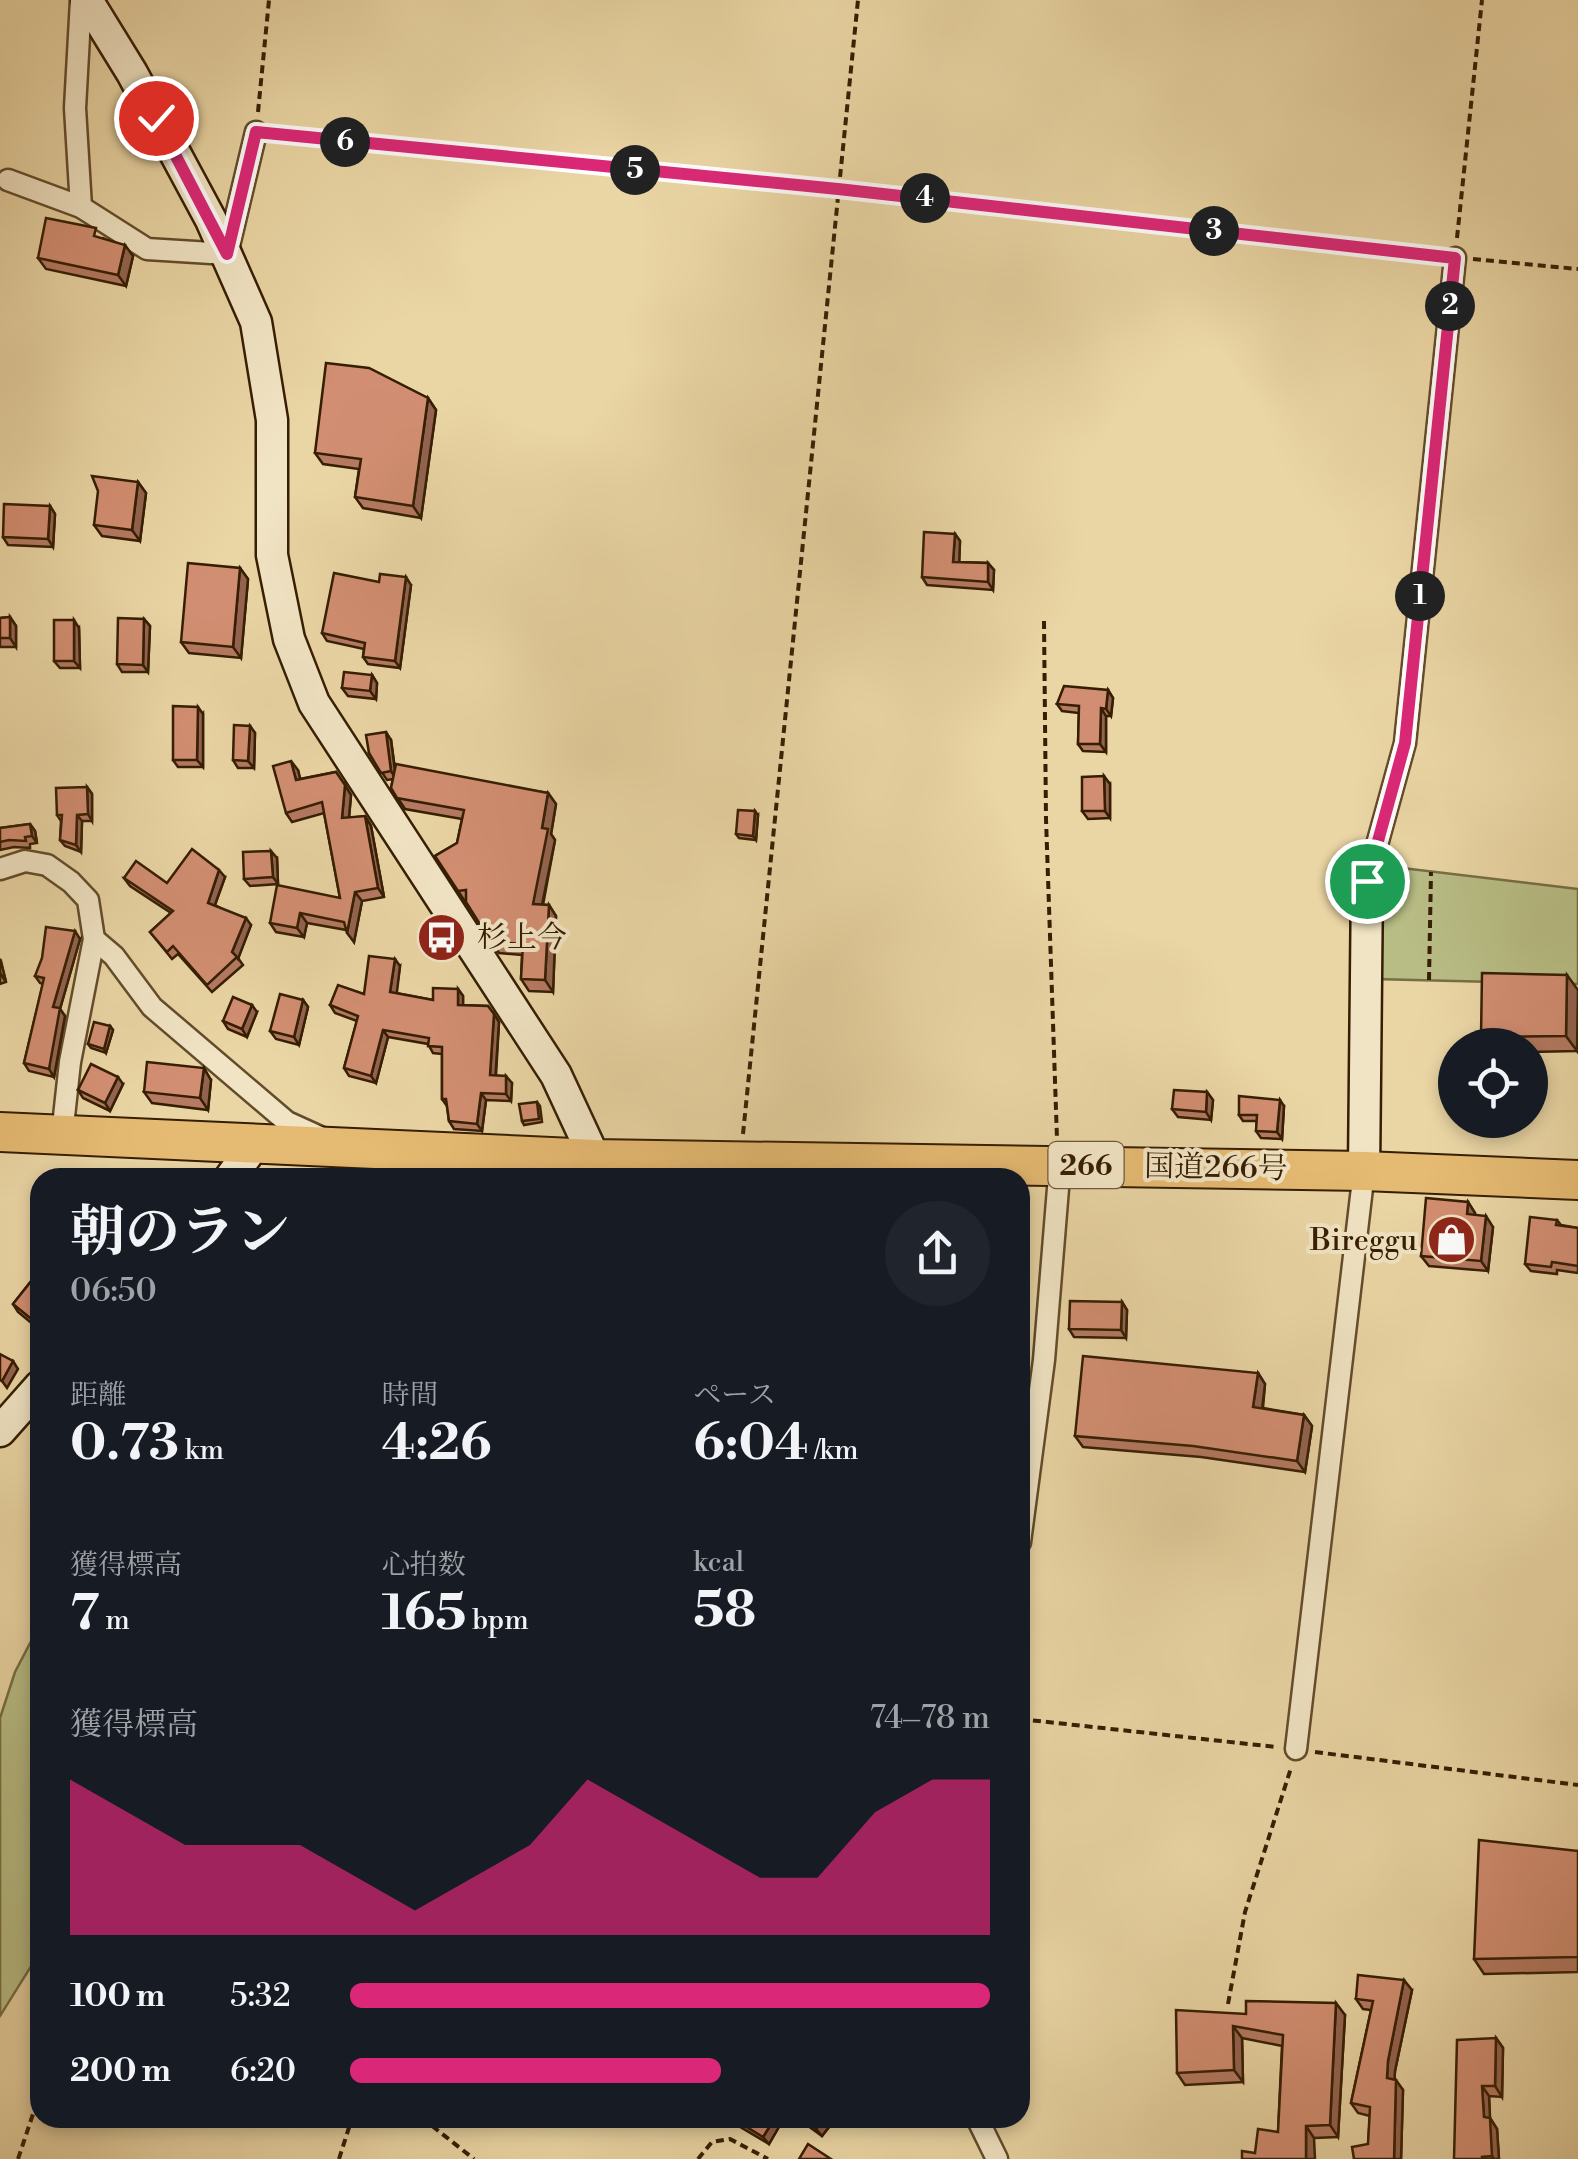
<!DOCTYPE html>
<html lang="ja">
<meta charset="utf-8">
<style>
body{margin:0;font-family:"Libre Bodoni","Noto Serif JP",serif;background:#20242c;color:#f1f3f6;height:100vh;display:flex;flex-direction:column;font-size:38px;white-space:nowrap}
*{box-sizing:border-box;margin:0}
p{font-size:32px;color:#9ea1a6}
.icon{flex:none;width:55px;height:55px;fill:none;stroke:currentColor;stroke-width:2;stroke-linecap:round;stroke-linejoin:round}
.map{position:relative;flex:1;overflow:hidden}
.drawer{position:absolute;left:30px;top:1168px;width:1000px;height:960px;display:flex;flex-direction:column;background:#171b24;border-radius:30px;box-shadow:0 5px 15px #0003}
.drawer>*{flex:none}
.controls{position:absolute;left:1438px;top:1028px;display:grid;gap:20px}
.controls a{display:grid;place-items:center;width:110px;height:110px;border-radius:50%;background:#171b24;box-shadow:0 5px 15px #0003;font-size:50px}
.pin{position:absolute;display:grid;place-items:center;width:85px;height:85px;color:#fff;margin:-42px;border:5px solid #fff;border-radius:50%;box-shadow:0 2px 10px #0007}
.km{position:absolute;width:50px;height:50px;margin:-25px;border-radius:50%;background:#222;color:#fff;font-size:28px;line-height:50px;text-align:center}
.round{display:grid;place-items:center;flex:none;width:105px;height:105px;border-radius:52px;background:#20242c}
.summary{display:flex;align-items:center;justify-content:space-between;height:170px;padding:0 40px}
h1{font-size:55px;font-weight:700;line-height:75px}
.figures{display:grid;grid-template-columns:repeat(3,1fr);gap:15px;height:170px;padding:10px 40px}
.figures div{display:grid;align-content:center}
.figures b{font-size:50px;font-weight:700}
.figures small{font-size:28px;font-weight:400}
.figures p{font-size:28px}
.chart{height:280px;padding:20px 40px}
.chart p{display:flex;justify-content:space-between}
.chart svg{width:100%;height:180px;margin-top:10px;fill:#db2777;opacity:.7}
ul{padding:0 40px;list-style:none;font-size:32px}
li{display:grid;grid-template-columns:160px 120px 1fr;align-items:center;height:75px}
li i{height:25px;border-radius:12px;background:#db2777}
.map>svg:first-child{display:block}
.green{fill:#b8bd85;stroke:#776e44;stroke-width:2.5}
.lines{fill:none;stroke-linecap:round;stroke-linejoin:round}
.street-casing{stroke:#634c2b;stroke-width:25}
.secondary-casing{stroke:#361e03;stroke-width:35}
.highway-casing{stroke:#361e03;stroke-width:42}
.path{stroke:#361e03;stroke-width:4;stroke-dasharray:8 5;stroke-linecap:butt}
.street{stroke:#f1e4c4;stroke-width:20}
.secondary{stroke:#f1e4c4;stroke-width:30}
.highway{stroke:#e5ba72;stroke-width:38}
.wall{fill:#b57a62;stroke:#361e03;stroke-width:2.5}
.shaded-wall{fill:#936350;stroke:#361e03;stroke-width:2.5}
.building{fill:#d28e72;stroke:#361e03;stroke-width:2.5}
.route-casing{stroke:#fff;stroke-width:20}
.route{stroke:#db2777;stroke-width:12}
.labels{text-anchor:middle;stroke-width:8;stroke-linejoin:round;paint-order:stroke}
.shield{fill:#f1e4c4;stroke:#6e593d;stroke-width:2.5}
.shield-label{font-size:28px;font-weight:bold;fill:#361e03}
.poi-label{font-size:30px;fill:#361e03;stroke:#f1e4c4;text-anchor:start}
.street-label{font-size:30px;fill:#361e03;stroke:#f1e4c4}
</style>
<div class="map">
<svg width="1578" height="2159" viewBox="0 0 1578 2159">
<rect width="100%" height="100%" fill="#ead5a4"/>
<filter id="stains"><feTurbulence type="fractalNoise" baseFrequency=".002" numOctaves="4"/><feColorMatrix values="0 0 0 0 .2 0 0 0 0 .09 0 0 0 0 .02 0 0 0 .5 -.17"/></filter>
<radialGradient id="worn" r=".72"><stop offset=".6" stop-color="#630" stop-opacity="0"/><stop offset="1" stop-color="#630" stop-opacity=".3"/></radialGradient>
<!-- green -->
<g class="green">
<polygon points="1377,865 1578,889 1578,984 1374,979"/>
<polygon points="40,1624 40,1952 0,2016 0,1718 15,1672"/>
</g>
<g class="lines">
<defs>
<g id="street">
<polyline points="8,180 81,207 147,249 227,254 256,132"/>
<polyline points="81,207 75,108 81,0"/>
<polyline points="0,869 25,861 47,865 71,882 88,900 94,939 70,1062 62,1135"/>
<polyline points="1367,881 1405,743 1455,258"/>
<polyline points="94,939 114,956 152,1007 287,1122 320,1137"/>
<polyline points="1020,1542 1044,1360 1060,1164"/>
<polyline points="1296,1749 1364,1171"/>
<polyline points="977,2118 997,2159"/>
</g>
<g id="secondary">
<polyline points="87,0 132,73 211,220 256,322 272,420 272,555 289,639 314,703 556,1075 595,1159"/>
<polyline points="1364,1171 1367,881"/>
<polyline points="230,1178 255,1144"/>
<polyline points="0,1431 40,1386"/>
</g>
<polyline id="highway" points="0,1132 595,1159 1364,1171 1578,1180"/>
</defs>
<!-- street casing -->
<use href="#street" class="street-casing"/>
<!-- secondary casing -->
<use href="#secondary" class="secondary-casing"/>
<!-- highway casing -->
<use href="#highway" class="highway-casing"/>
<!-- path -->
<g class="path">
<polyline points="258,112 269,0"/>
<polyline points="275,134 838,189 1434,255"/>
<polyline points="1457,238 1482,0"/>
<polyline points="1473,259 1578,269"/>
<polyline points="1044,621 1046,819 1057,1139"/>
<polyline points="1429,980 1431,872"/>
<polyline points="743,1134 858,0"/>
<polyline points="1020,1719 1276,1747"/>
<polyline points="1315,1752 1578,1785"/>
<polyline points="1228,2004 1245,1912 1291,1768"/>
<polyline points="422,2118 474,2159"/>
<polyline points="18,2159 40,2093"/>
<polyline points="339,2159 352,2118"/>
<polyline points="698,2159 712,2142 730,2139 768,2159"/>
</g>
<!-- street -->
<use href="#street" class="street"/>
<!-- secondary -->
<use href="#secondary" class="secondary"/>
<!-- highway -->
<use href="#highway" class="highway"/>
</g>
<!-- wall -->
<g class="wall">
<polygon points="103,238 133,256 126,286 46,269 38,258"/>
<polygon points="428,398 436,410 421,518 363,508 355,497 359,469 323,464 315,453"/>
<polygon points="138,482 146,493 140,541 102,536 94,525"/>
<polygon points="50,506 55,514 53,547 8,545 3,537"/>
<polygon points="955,534 960,541 959,562 988,563 994,570 993,590 927,585 922,577"/>
<polygon points="240,568 248,579 241,658 189,653 181,642"/>
<polygon points="379,582 411,585 400,668 368,664 363,657 364,649 327,641 322,633"/>
<polygon points="10,617 16,626 16,647 0,647 0,618"/>
<polygon points="144,619 150,626 148,672 122,672 117,664"/>
<polygon points="79,628 80,668 60,668 54,661"/>
<polygon points="372,675 377,683 376,699 348,696 342,688"/>
<polygon points="1108,690 1113,698 1111,716 1106,716 1106,752 1083,751 1078,744 1079,713 1062,711 1057,704"/>
<polygon points="203,714 203,767 178,767 173,760"/>
<polygon points="250,726 255,733 254,768 238,768 233,760"/>
<polygon points="391,740 395,769 548,793 556,804 551,834 555,840 543,905 549,905 556,916 553,992 529,991 521,979 522,955 499,953 435,856 457,843 462,819 405,809 391,788 393,779 387,780 369,753"/>
<polygon points="298,770 300,779 336,772 351,795 349,818 365,816 371,826 384,897 362,901 354,942 346,930 307,923 304,937 276,932 270,923 340,898 324,813 292,822 286,813"/>
<polygon points="1110,784 1110,818 1088,819 1082,811"/>
<polygon points="87,787 92,794 92,821 82,821 81,852 65,846 60,840 61,821 57,815"/>
<polygon points="758,815 756,840 739,838 736,834"/>
<polygon points="30,824 35,831 37,843 30,844 30,848 14,847 0,850 0,828"/>
<polygon points="277,858 278,884 250,886 244,879"/>
<polygon points="225,877 215,905 251,925 238,958 243,965 212,992 178,954 172,959 150,932 171,913 130,886 124,878 167,883"/>
<polygon points="80,939 60,1009 65,1016 54,1077 29,1071 24,1063 43,984 40,983 35,976"/>
<polygon points="0,959 6,982 0,984"/>
<polygon points="400,966 396,993 433,1000 458,989 463,996 463,1005 488,1006 499,1022 496,1075 512,1083 511,1101 486,1100 482,1131 454,1129 449,1121 447,1106 442,1099 442,1054 433,1053 428,1044 388,1037 376,1083 349,1076 344,1068 357,1021 335,1013 330,1005 364,994"/>
<polygon points="1578,990 1577,1051 1530,1052 1530,1045 1486,1045 1481,1037"/>
<polygon points="303,1000 308,1007 299,1045 276,1039 270,1031"/>
<polygon points="257,1012 247,1037 228,1029 223,1021"/>
<polygon points="110,1026 113,1030 106,1053 91,1048 88,1044"/>
<polygon points="211,1080 208,1110 152,1103 144,1092"/>
<polygon points="123,1084 110,1111 83,1098 78,1090"/>
<polygon points="1207,1092 1213,1100 1211,1120 1178,1117 1172,1109"/>
<polygon points="537,1102 540,1106 542,1122 524,1125 522,1121"/>
<polygon points="1284,1106 1282,1139 1261,1138 1256,1131 1257,1121 1243,1121 1239,1115"/>
<polygon points="1468,1202 1475,1213 1475,1215 1493,1227 1488,1271 1429,1266 1421,1256"/>
<polygon points="1557,1220 1561,1225 1578,1228 1578,1273 1557,1270 1557,1274 1531,1271 1525,1264"/>
<polygon points="40,1253 40,1330 18,1312 13,1304 39,1271 32,1261"/>
<polygon points="1122,1302 1127,1310 1126,1338 1074,1337 1069,1329"/>
<polygon points="1258,1373 1265,1384 1263,1408 1304,1415 1312,1426 1305,1472 1201,1457 1083,1447 1075,1436"/>
<polygon points="1578,1851 1578,1972 1484,1974 1474,1959"/>
<polygon points="1412,1990 1395,2071 1394,2080 1403,2090 1401,2159 1354,2159 1368,2144 1370,2116 1358,2113 1351,2103 1371,2010 1363,2009 1356,1999"/>
<polygon points="1246,2014 1345,2015 1338,2137 1314,2138 1255,2153 1278,2132 1282,2046 1242,2038 1243,2082 1185,2085 1177,2073"/>
<polygon points="1496,2038 1503,2048 1502,2097 1489,2096 1490,2118 1497,2129 1499,2159 1454,2159"/>
<polygon points="732,2118 794,2118 792,2122 784,2118 769,2144 737,2125"/>
<polygon points="797,2118 836,2118 822,2136"/>
</g>
<!-- shaded-wall -->
<g class="shaded-wall">
<polygon points="125,245 133,256 126,286 118,275"/>
<polygon points="428,398 436,410 421,518 413,506"/>
<polygon points="138,482 146,493 140,541 132,530"/>
<polygon points="50,506 55,514 53,547 48,539"/>
<polygon points="955,534 960,541 959,569 953,562"/>
<polygon points="988,563 994,570 993,590 988,582"/>
<polygon points="240,568 248,579 241,658 233,647"/>
<polygon points="406,577 411,585 400,668 395,661"/>
<polygon points="10,617 16,626 16,647 10,638"/>
<polygon points="144,619 150,626 148,672 143,665"/>
<polygon points="74,620 79,628 80,668 74,661"/>
<polygon points="372,675 377,683 376,699 370,691"/>
<polygon points="1108,690 1113,698 1111,716 1106,709"/>
<polygon points="198,707 203,714 203,767 197,760"/>
<polygon points="1101,708 1106,716 1106,752 1100,744"/>
<polygon points="250,726 255,733 254,768 248,761"/>
<polygon points="386,732 391,740 396,779 391,771"/>
<polygon points="291,761 298,770 303,790 296,780"/>
<polygon points="1104,776 1110,784 1110,818 1105,811"/>
<polygon points="345,785 351,795 348,828 342,818"/>
<polygon points="87,787 92,794 92,821 88,814"/>
<polygon points="548,793 556,804 551,834 555,840 540,915 533,904 542,828"/>
<polygon points="755,811 758,815 756,840 753,836"/>
<polygon points="77,815 82,821 81,852 76,845"/>
<polygon points="365,816 371,826 384,897 378,888"/>
<polygon points="30,824 35,831 37,843 32,836"/>
<polygon points="271,851 277,858 278,884 273,877"/>
<polygon points="219,870 225,877 213,910 208,903"/>
<polygon points="355,892 362,901 354,942 347,933"/>
<polygon points="549,905 556,916 553,992 545,980"/>
<polygon points="300,913 307,923 304,937 297,928"/>
<polygon points="246,918 251,925 238,959 232,952"/>
<polygon points="75,931 80,939 60,1009 65,1016 54,1077 49,1069 53,1007"/>
<polygon points="0,959 1,961 6,982 0,973"/>
<polygon points="395,959 400,966 396,1000 390,992"/>
<polygon points="1567,975 1578,990 1577,1051 1566,1036"/>
<polygon points="458,989 463,996 463,1012 458,1005"/>
<polygon points="303,1000 308,1007 299,1045 294,1037"/>
<polygon points="252,1005 257,1012 247,1037 242,1029"/>
<polygon points="494,1014 499,1022 495,1082 490,1075"/>
<polygon points="110,1026 113,1030 106,1053 104,1049"/>
<polygon points="383,1030 388,1037 376,1083 371,1076"/>
<polygon points="204,1068 211,1080 208,1110 200,1098"/>
<polygon points="506,1076 512,1083 511,1101 506,1094"/>
<polygon points="118,1077 123,1084 110,1111 105,1103"/>
<polygon points="1207,1092 1213,1100 1211,1120 1206,1112"/>
<polygon points="481,1093 486,1100 482,1131 477,1124"/>
<polygon points="1280,1100 1284,1106 1282,1139 1277,1132"/>
<polygon points="1468,1202 1475,1213 1474,1225 1467,1214"/>
<polygon points="1486,1216 1493,1227 1488,1271 1481,1261"/>
<polygon points="1122,1302 1127,1310 1126,1338 1121,1330"/>
<polygon points="13,1361 18,1369 7,1388 2,1381"/>
<polygon points="1258,1373 1265,1384 1261,1418 1253,1407"/>
<polygon points="1304,1415 1312,1426 1305,1472 1297,1461"/>
<polygon points="1404,1980 1412,1990 1395,2071 1394,2089 1387,2078 1388,2061"/>
<polygon points="1336,2003 1345,2015 1338,2137 1330,2125"/>
<polygon points="1233,2026 1242,2038 1243,2082 1234,2070"/>
<polygon points="1496,2038 1503,2048 1502,2097 1495,2086"/>
<polygon points="1396,2080 1403,2090 1401,2159 1394,2159"/>
<polygon points="1482,2086 1489,2096 1490,2118 1497,2129 1499,2159 1494,2159 1492,2156 1484,2117"/>
<polygon points="775,2118 784,2118 769,2144 763,2137"/>
<polygon points="825,2118 836,2118 822,2136 816,2129"/>
<polygon points="1306,2126 1314,2138 1315,2159 1306,2159"/>
</g>
<!-- building -->
<g class="building">
<polygon points="46,218 96,228 94,236 125,245 118,275 38,258"/>
<polygon points="326,363 369,368 428,398 413,506 355,497 361,459 315,453"/>
<polygon points="92,476 138,482 132,530 94,525 98,491"/>
<polygon points="4,504 50,506 48,539 3,537"/>
<polygon points="924,532 955,534 953,562 988,563 988,582 922,577"/>
<polygon points="188,563 240,568 233,647 181,642"/>
<polygon points="334,573 379,582 380,574 406,577 395,661 363,657 365,643 322,633"/>
<polygon points="10,617 10,638 0,638 0,618"/>
<polygon points="118,618 144,619 143,665 117,664"/>
<rect x="54" y="620" width="20" height="41"/>
<polygon points="344,672 372,675 370,691 342,688"/>
<polygon points="1064,686 1108,690 1106,709 1101,708 1100,744 1078,744 1079,706 1057,704"/>
<polygon points="173,706 198,707 197,760 173,760"/>
<polygon points="234,725 250,726 248,761 233,760"/>
<polygon points="386,732 391,771 381,773 369,753 366,735"/>
<polygon points="291,761 296,780 336,772 345,785 342,818 365,816 378,888 355,892 347,933 344,922 300,913 297,928 270,923 277,885 340,898 322,802 286,813 273,766"/>
<polygon points="396,764 548,793 542,828 548,829 533,904 549,905 545,980 521,979 523,944 491,942 466,902 466,890 458,891 435,856 457,843 464,810 397,798 391,788"/>
<polygon points="1104,776 1105,811 1082,811 1082,777"/>
<polygon points="87,787 88,814 77,815 76,845 60,840 62,815 57,815 56,788"/>
<polygon points="738,810 755,811 753,836 736,834"/>
<polygon points="30,824 32,836 25,837 26,841 9,840 0,842 0,828"/>
<polygon points="192,849 219,870 208,903 246,918 232,952 237,957 207,985 173,946 167,952 150,932 173,911 124,878 136,861 167,883"/>
<polygon points="271,851 273,877 244,879 243,852"/>
<polygon points="46,927 75,931 53,1007 60,1008 49,1069 24,1063 44,978 35,976 42,958"/>
<polygon points="369,956 395,959 390,992 433,1000 433,988 458,989 458,1005 488,1006 494,1014 490,1075 506,1076 506,1094 481,1093 477,1124 449,1121 446,1099 442,1099 442,1047 428,1046 429,1038 383,1030 371,1076 344,1068 358,1016 330,1005 338,985 364,994"/>
<polygon points="1482,973 1567,975 1566,1036 1481,1037"/>
<polygon points="280,994 303,1000 294,1037 270,1031"/>
<polygon points="233,997 252,1005 242,1029 223,1021"/>
<polygon points="94,1022 110,1026 104,1049 88,1044"/>
<polygon points="147,1062 204,1068 200,1098 144,1092"/>
<polygon points="91,1064 118,1077 105,1103 78,1090"/>
<polygon points="1174,1090 1207,1092 1206,1112 1172,1109"/>
<polygon points="1239,1096 1280,1100 1277,1132 1256,1131 1257,1115 1239,1115"/>
<polygon points="537,1102 539,1119 522,1121 519,1104"/>
<polygon points="1426,1198 1468,1202 1467,1214 1486,1216 1481,1261 1421,1256"/>
<polygon points="1530,1217 1557,1220 1556,1225 1578,1228 1578,1266 1552,1262 1551,1267 1525,1264"/>
<polygon points="40,1253 40,1270 32,1261"/>
<polygon points="40,1270 40,1326 13,1304"/>
<polygon points="1070,1301 1122,1302 1121,1330 1069,1329"/>
<polygon points="0,1354 13,1361 2,1381 0,1380"/>
<polygon points="1083,1356 1258,1373 1253,1407 1304,1415 1297,1461 1193,1446 1075,1436"/>
<polygon points="1479,1840 1578,1851 1578,1957 1474,1959"/>
<polygon points="1358,1975 1404,1980 1388,2061 1387,2078 1396,2080 1394,2159 1354,2159 1352,2147 1368,2144 1370,2107 1351,2103 1373,2001 1356,1999"/>
<polygon points="1246,2001 1336,2003 1330,2125 1306,2126 1306,2159 1242,2159 1242,2151 1255,2153 1258,2129 1278,2132 1283,2035 1233,2026 1234,2070 1177,2073 1176,2010 1246,2014"/>
<polygon points="1496,2038 1495,2086 1482,2086 1484,2117 1490,2118 1492,2156 1482,2157 1482,2159 1454,2159 1457,2040"/>
<polygon points="732,2118 775,2118 763,2137"/>
<polygon points="802,2118 825,2118 816,2129"/>
<polygon points="808,2144 831,2159 799,2159"/>
</g>
<g class="lines">
<defs>
<polyline id="route" points="156,118 227,254 256,132 838,189 1455,258 1405,743 1367,881"/>
</defs>
<!-- route casing -->
<use href="#route" class="route-casing"/>
<!-- route -->
<use href="#route" class="route"/>
</g>
<!-- icons -->
<defs>
<symbol id="bus-disc" viewBox="-11 -11 22 22"><circle r="9.5" fill="#8f2418" stroke="#f1e4c4"/><path d="M-5-6H5V4H4V6H2V4H-2V6H-4V4H-5ZM-3.5-4V0h7V-4ZM-3.5 1.2v1.5H-2V1.2ZM2 1.2v1.5H3.5V1.2Z" fill="#fff"/></symbol>
<symbol id="shop-disc" viewBox="-11 -11 22 22"><circle r="9.5" fill="#8f2418" stroke="#f1e4c4"/><path d="M-5-2.5h2.3a2.7 3.5 0 0 1 5.4 0H5L5.5 6h-11ZM-1.5-2.5h3a1.5 2.3 0 0 0-3 0Z" fill="#fff"/></symbol>
</defs>
<g fill-rule="evenodd">
<use href="#bus-disc" x="414" y="910" width="55" height="55"/>
<use href="#shop-disc" x="1424" y="1212" width="55" height="55"/>
</g>
<g class="labels">
<!-- shield labels -->
<rect class="shield" x="1048.5" y="1142" width="75" height="46" rx="8"/>
<g class="shield-label">
<text x="1086" y="1175">266</text>
</g>
<!-- poi labels -->
<g class="poi-label">
<text x="477" y="947">杉上今</text>
<text x="1417" y="1250" text-anchor="end">Bireggu</text>
</g>
<!-- street labels -->
<g class="street-label">
<text transform="translate(1216 1167) rotate(1)" y="10">国道266号</text>
</g>
</g>
<rect width="100%" height="100%" filter="url(#stains)"/>
<rect width="100%" height="100%" fill="url(#worn)"/>
</svg>
<div class="controls">
<a><svg class="icon" aria-label="locate" viewBox="0 0 24 24"><circle cx="12" cy="12" r="6"/><path d="M12 2v4M12 18v4M2 12h4M18 12h4"/></svg></a>
</div>
<div class="pin" style="left:1367px;top:881px;background:#1e9e55"><svg class="icon" aria-label="arrive" viewBox="0 0 24 24"><path d="M6 21V4h12l-3 4 3 4H6"/></svg></div>
<div class="pin" style="left:156px;top:118px;background:#d93025"><svg class="icon" aria-label="check" viewBox="0 0 24 24"><path d="M5 12l5 5 9-10"/></svg></div>
<b class="km" style="left:1420px;top:596px">1</b>
<b class="km" style="left:1450px;top:306px">2</b>
<b class="km" style="left:1214px;top:231px">3</b>
<b class="km" style="left:925px;top:198px">4</b>
<b class="km" style="left:635px;top:170px">5</b>
<b class="km" style="left:345px;top:142px">6</b>
<section class="drawer">
<div class="summary"><div><h1>朝のラン</h1><p>06:50</p></div><a class="round"><svg class="icon" aria-label="share" viewBox="0 0 24 24"><path d="M12 15V3M7 8l5-5 5 5M5 13v7h14v-7"/></svg></a></div>
<div class="figures">
<div><p>距離</p><b>0.73<small> km</small></b></div>
<div><p>時間</p><b>4:26</b></div>
<div><p>ペース</p><b>6:04<small> /km</small></b></div>
</div>
<div class="figures">
<div><p>獲得標高</p><b>7<small> m</small></b></div>
<div><p>心拍数</p><b>165<small> bpm</small></b></div>
<div><p>kcal</p><b>58</b></div>
</div>
<div class="chart"><p><span>獲得標高</span>74–78 m</p>
<svg viewBox="0 0 160 44" preserveAspectRatio="none"><path d="M0 44V6L10 14L20 22L30 22L40 22L50 30L60 38L70 30L80 22L90 6L100 14L110 22L120 30L130 30L140 14L150 6L160 6V44z"/></svg>
</div>
<ul>
<li><b>100 m</b>5:32<i style="width:100%"></i></li>
<li><b>200 m</b>6:20<i style="width:58%"></i></li>
</ul>
</section>
</div>
